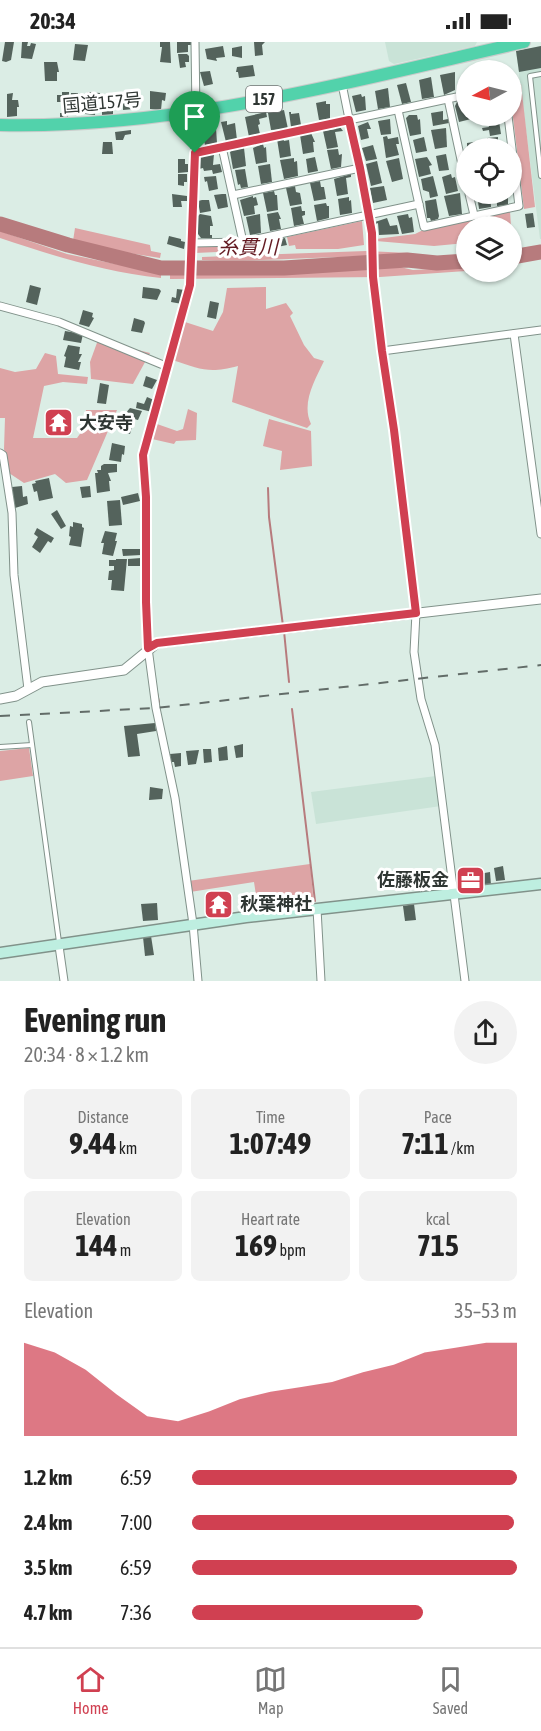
<!DOCTYPE html>
<meta charset="utf-8">
<style>
body{margin:0;font-family:"Asap Condensed","Noto Sans JP",sans-serif;background:#f2f2f2;color:#222;height:100vh;display:flex;flex-direction:column;font-size:22px;white-space:nowrap}
*{box-sizing:border-box;margin:0}
p{font-size:20px;color:#767676}
.icon{flex:none;width:33px;height:33px;fill:none;stroke:currentColor;stroke-width:2;stroke-linecap:round;stroke-linejoin:round}
.map{position:relative;height:939px;overflow:hidden}
.panel{display:flex;flex-direction:column;background:#fff;flex:1}
.panel>*{flex:none}
.needle{width:39px;rotate:263deg}
.buttons{position:absolute;left:456px;top:18px;display:grid;gap:12px}
.buttons a{display:grid;place-items:center;width:66px;height:66px;border-radius:50%;background:#fff;box-shadow:0 2px 4px #0004;font-size:30px}
.pin{position:absolute;display:grid;place-items:center;width:51px;height:51px;color:#fff;margin:-62px -26px;border-radius:50% 50% 50% 0;rotate:-45deg;box-shadow:0 0 6px #0007}
.pin .icon{rotate:45deg}
.round{display:grid;place-items:center;flex:none;width:63px;height:63px;border-radius:32px;background:#f2f2f2}
.overview{display:flex;align-items:center;justify-content:space-between;height:102px;padding:0 24px}
h1{font-size:33px;font-weight:700;line-height:45px}
.figures{display:grid;grid-template-columns:repeat(3,1fr);gap:9px;height:102px;padding:6px 24px}
.figures div{display:grid;align-content:center;border-radius:9px;background:#f2f2f2;text-align:center}
.figures b{font-size:30px;font-weight:700}
.figures small{font-size:16px;font-weight:400}
.figures p{font-size:16px}
.chart{height:168px;padding:12px 24px}
.chart p{display:flex;justify-content:space-between}
.chart svg{width:100%;height:108px;margin-top:6px;fill:#d04051;opacity:.7}
ul{padding:0 24px;list-style:none;font-size:20px}
li{display:grid;grid-template-columns:96px 72px 1fr;align-items:center;height:45px}
li i{height:15px;border-radius:8px;background:#d04051}
.status{display:flex;justify-content:space-between;align-items:center;height:42px;padding:0 30px;background:#fff;direction:ltr}
.status svg{height:16px;fill:currentColor}
.tabs{display:flex;justify-content:space-around;align-items:center;height:84px;border-top:2px solid #e0e0e0;background:#fff;font-size:16px;color:#767676}
.tabs a{display:grid;justify-items:center;gap:3px}
.tabs .on{color:#d04051}
.map>svg:first-child{display:block}
.built{fill:#c9e3d7}
.green{fill:#dda4a5}
.lines{fill:none;stroke-linecap:round;stroke-linejoin:round}
.stream{stroke:#b77b7d;stroke-width:2}
.river{stroke:#b77b7d;stroke-width:15}
.building{fill:#54635c}
.service-casing{stroke:#81928a;stroke-width:6}
.minor-casing{stroke:#81928a;stroke-width:9}
.tertiary-casing{stroke:#81928a;stroke-width:11}
.secondary-casing{stroke:#81928a;stroke-width:13}
.trunk-casing{stroke:#c9cbca;stroke-width:14}
.service{stroke:#fff;stroke-width:4}
.minor{stroke:#fff;stroke-width:7}
.tertiary{stroke:#fff;stroke-width:9}
.secondary{stroke:#beeee0;stroke-width:10}
.trunk{stroke:#52d2ab;stroke-width:12}
.rail{stroke:#626c68;stroke-width:2;stroke-dasharray:10 10;stroke-linecap:butt}
.route-casing{stroke:#fff;stroke-width:12}
.route{stroke:#d04051;stroke-width:8}
.labels{text-anchor:middle;stroke-width:6;stroke-linejoin:round;paint-order:stroke}
.shield{fill:#fff;stroke:#6d7270;stroke-width:1.5}
.shield-label{font-size:16px;font-weight:bold;fill:#2f3633}
.street-label{font-size:18px;fill:#2f3633;stroke:#fff}
.poi-label{font-size:18px;font-weight:bold;fill:#2f3633;stroke:#fff;text-anchor:start}
.water-label{font-size:20px;font-style:italic;fill:#641b23;stroke:#fff}
</style>
<div class="status"><b>20:34</b><svg viewBox="0 0 49 12"><path d="M0 12V9h3v3zM5 12V6h3v6zM10 12V3h3v9zM15 12V0h3v12zM26 1h20v11H26zM47 4h2v5h-2z"/></svg></div>
<div class="map">
<svg width="541" height="939" viewBox="0 0 541 939">
<rect width="100%" height="100%" fill="#dbede5"/>
<!-- built -->
<g class="built">
<polygon points="385,0 477,0 475,4 394,22 389,19"/>
<polygon points="541,4 541,197 540,197 516,9"/>
<polygon points="436,734 441,764 316,782 311,750"/>
</g>
<!-- green -->
<g class="green">
<polygon points="521,42 535,165 524,167 512,67 512,43"/>
<polygon points="510,169 511,184 466,184 466,201 434,204 376,199 376,197 415,192 421,189"/>
<polygon points="362,179 364,203 338,207 296,207 295,203 289,204 287,195"/>
<polygon points="75,186 150,203 151,209 161,211 160,216 97,206 73,199"/>
<path d="M0 189 67 212 135 226 161 229V236C104 230 54 214 0 196Z"/>
<polygon points="256,195 259,208 195,211 195,207 199,204"/>
<path d="M366 209 410 211 413 216C343 211 272 221 202 218V215Z"/>
<polygon points="400,225 413,228 466,225 466,229 380,235 170,237 170,231 266,231 330,227"/>
<path d="M266 245V267L286 261 293 271 290 274 304 303 314 316 324 319C315 338 301 361 311 382L307 386 232 360 238 324C208 332 201 327 172 318L185 280 213 289 223 270 227 246Z"/>
<polygon points="98,298 150,311 133,342 91,337 90,320"/>
<polygon points="45,311 56,314 58,332 88,335 87,342 63,340 44,344 33,396 77,396 82,389 86,368 117,368 87,438 66,441 55,432 24,441 9,431 4,407 5,376 0,376 0,326 15,330 36,327"/>
<polygon points="188,367 197,371 196,398 176,399 174,402 152,397 157,382 177,389 183,387"/>
<polygon points="269,377 311,389 312,424 280,428 282,409 263,404"/>
<polygon points="29,706 33,734 0,739 0,709"/>
<polygon points="310,822 314,863 247,870 246,862 257,860 254,840 190,850 188,839"/>
</g>
<g class="lines">
<!-- stream -->
<g class="stream">
<polyline points="268,446 269,475 283,584"/>
<polyline points="284,589 289,640"/>
<polyline points="157,651 159,660"/>
<polyline points="292,667 315,859"/>
</g>
<!-- river -->
<g class="river">
<polyline points="0,182 68,203 161,226 284,226 407,218 437,221 466,219"/>
<polyline points="512,215 541,210"/>
</g>
</g>
<!-- building -->
<g class="building">
<polygon points="5,0 14,0 11,18 6,20 2,19"/>
<polygon points="22,0 28,0 27,4 30,4 31,1 36,2 32,17 21,16"/>
<polygon points="160,0 170,0 171,21 160,20 162,5 160,5"/>
<polygon points="177,0 191,0 191,3 188,3 188,10 177,11"/>
<polygon points="254,0 265,0 262,3 263,13 255,14"/>
<polygon points="75,2 88,3 85,19 73,18"/>
<polygon points="223,4 225,15 216,16 217,19 207,17 205,7"/>
<polygon points="242,4 242,16 232,14 232,6"/>
<polygon points="541,4 541,26 519,30 516,9"/>
<polygon points="178,12 187,12 189,14 189,20 185,20 186,25 180,26"/>
<polygon points="44,20 57,20 59,30 57,30 57,39 45,39"/>
<polygon points="253,23 255,34 239,36 238,30 236,30 237,25"/>
<polygon points="210,29 213,42 204,44 200,30"/>
<polygon points="455,30 455,48 444,53 440,33"/>
<polygon points="431,35 434,55 422,57 419,38"/>
<polygon points="406,41 411,60 402,62 397,43"/>
<polygon points="388,46 390,65 378,67 375,49"/>
<polygon points="150,49 166,51 165,59 162,58 161,68 150,67"/>
<polygon points="62,50 69,50 69,60 57,60 57,53 62,53"/>
<polygon points="87,50 100,51 99,57 96,57 95,73 85,72"/>
<polygon points="13,51 12,58 18,58 19,65 17,65 17,74 7,75 7,52"/>
<polygon points="71,51 78,51 78,55 81,55 81,68 70,68"/>
<polygon points="130,52 132,53 134,67 123,68 123,53"/>
<polygon points="361,52 362,55 365,54 366,68 356,70 352,54"/>
<rect x="102" y="53" width="11" height="20"/>
<polygon points="326,59 326,62 330,62 330,77 319,78 316,61"/>
<polygon points="465,59 466,74 470,74 471,77 459,80 455,64 457,60"/>
<polygon points="62,62 69,62 68,75 60,75 60,71 62,71"/>
<polygon points="284,68 288,87 271,88 268,71"/>
<polygon points="443,69 443,78 448,77 449,81 433,84 431,71"/>
<polygon points="266,70 267,75 259,77 260,82 258,83 260,92 249,95 245,75"/>
<polygon points="289,70 291,70 291,72 299,71 301,83 291,85"/>
<polygon points="409,73 417,73 418,78 420,77 421,92 410,94 406,76"/>
<polygon points="390,77 391,92 381,93 378,79"/>
<polygon points="227,79 227,83 235,81 237,98 226,100 221,80"/>
<polygon points="499,79 501,92 490,94 489,88 483,89 482,86 489,85 488,81"/>
<polygon points="368,80 371,87 367,87 369,96 361,98 358,84"/>
<polygon points="211,82 212,87 216,86 217,101 205,103 204,99 199,99 200,85"/>
<polygon points="336,85 340,85 343,89 335,90 338,105 327,107 323,89 336,87"/>
<polygon points="446,86 447,105 435,107 431,88"/>
<polygon points="131,88 131,92 125,93 123,98 116,98 115,90"/>
<polygon points="311,91 315,100 313,100 314,110 303,112 300,93"/>
<polygon points="387,94 388,97 398,95 399,102 396,102 399,113 386,116 383,95"/>
<polygon points="424,95 427,109 416,111 413,98"/>
<polygon points="498,95 498,106 489,106 487,96"/>
<polygon points="283,96 284,99 289,98 291,114 280,116 277,97"/>
<polygon points="480,99 482,106 467,106 467,101"/>
<polygon points="103,100 112,100 113,112 102,112"/>
<polygon points="263,102 264,106 266,105 267,120 256,122 253,106"/>
<polygon points="373,103 377,117 366,119 362,106"/>
<polygon points="244,106 246,124 233,127 230,110 232,108"/>
<polygon points="338,107 339,113 342,112 341,125 331,127 327,108"/>
<polygon points="214,112 213,123 220,122 222,130 213,132 212,128 204,129 203,126 199,127 199,119 201,115"/>
<polygon points="446,112 449,128 439,129 436,114"/>
<polygon points="315,115 318,129 308,131 306,117"/>
<polygon points="427,115 432,123 429,124 431,132 419,135 415,117"/>
<polygon points="294,116 294,120 297,119 298,134 284,137 280,118"/>
<polygon points="399,116 403,137 392,140 386,119"/>
<polygon points="178,117 185,117 185,122 188,122 188,130 178,131"/>
<polygon points="377,119 382,141 371,144 366,122"/>
<polygon points="270,122 272,140 261,142 258,124"/>
<polygon points="245,127 248,145 241,146 240,142 238,143 235,128"/>
<polygon points="178,132 187,132 187,140 184,140 184,144 178,143"/>
<polygon points="351,132 351,135 346,136 348,152 337,154 334,137"/>
<polygon points="451,132 452,136 455,135 458,149 446,152 442,135"/>
<polygon points="216,134 218,147 209,149 207,139 205,140 204,135"/>
<polygon points="433,134 438,154 430,156 429,150 423,148 421,137"/>
<polygon points="320,139 321,145 324,145 326,157 314,159 310,141"/>
<polygon points="295,144 296,150 300,151 302,162 290,164 286,146"/>
<polygon points="384,144 387,158 373,161 370,146"/>
<polygon points="274,149 275,153 277,153 278,168 267,170 263,151"/>
<polygon points="460,151 462,172 449,174 444,154"/>
<polygon points="172,152 187,154 187,159 181,159 182,165 173,165"/>
<polygon points="222,152 226,152 228,165 218,167 214,153"/>
<polygon points="477,152 490,152 491,165 479,167"/>
<polygon points="497,152 506,152 508,154 508,163 497,164"/>
<polygon points="253,154 253,156 256,155 258,163 254,164 255,172 244,174 240,158"/>
<polygon points="349,155 349,159 351,158 352,171 340,173 338,157"/>
<polygon points="436,157 439,174 438,177 431,179 430,176 427,176 425,159"/>
<polygon points="202,158 209,158 211,169 200,171 198,159"/>
<polygon points="326,161 327,164 329,164 329,176 317,179 314,163"/>
<polygon points="301,164 302,169 305,169 305,173 302,174 304,182 294,184 291,166"/>
<polygon points="278,170 281,177 279,177 281,187 270,189 267,172"/>
<polygon points="533,171 535,185 527,186 525,172"/>
<polygon points="200,172 211,174 213,184 210,184 210,193 212,193 212,196 201,196 198,192 198,174"/>
<polygon points="260,172 261,191 250,193 246,175"/>
<polygon points="408,172 409,176 412,175 414,190 402,192 397,174"/>
<polygon points="387,176 390,184 397,183 399,192 379,193 378,181 376,182 375,180"/>
<polygon points="169,194 181,197 181,199 185,200 184,207 167,202"/>
<polygon points="285,196 287,203 267,207 265,200"/>
<polygon points="30,243 41,246 37,263 26,260"/>
<polygon points="143,245 159,247 161,249 157,258 142,256"/>
<polygon points="177,247 185,248 182,262 171,260 172,255 176,256"/>
<polygon points="210,259 219,261 216,277 207,275"/>
<polygon points="83,268 93,271 92,275 94,276 89,285 79,282"/>
<polygon points="134,276 144,279 145,281 142,291 131,289"/>
<polygon points="65,289 83,292 81,301 63,298"/>
<polygon points="68,303 80,305 79,312 82,312 78,320 81,320 79,328 64,325 66,315 64,314"/>
<polygon points="146,334 157,338 152,347 143,344"/>
<polygon points="100,341 109,343 106,362 97,361"/>
<polygon points="147,355 154,358 152,370 136,366 137,360 144,362"/>
<polygon points="130,366 142,369 138,378 134,377 130,392 120,389 124,373"/>
<polygon points="112,401 125,404 124,413 122,412 121,420 109,418"/>
<polygon points="104,422 117,422 117,430 108,431 111,439 109,439 110,449 97,451 95,431 98,431 97,428 101,428 101,424"/>
<polygon points="49,436 53,456 39,459 37,449 34,450 32,442 36,441 35,439"/>
<polygon points="22,444 23,455 27,454 28,462 15,466 12,445"/>
<polygon points="90,444 91,455 82,456 80,445"/>
<polygon points="138,451 140,459 123,463 121,455"/>
<polygon points="120,458 122,483 109,484 107,459"/>
<polygon points="57,468 66,484 61,487 51,472"/>
<polygon points="73,480 82,482 82,485 84,486 81,505 69,503 71,495 69,494 70,484 73,485"/>
<polygon points="37,486 54,496 51,501 48,499 40,511 32,505 38,495 34,492"/>
<polygon points="105,489 117,491 115,499 117,499 113,514 102,512 104,501 101,501"/>
<polygon points="122,507 140,507 141,513 123,514"/>
<polygon points="141,516 141,524 128,524 128,517"/>
<polygon points="116,517 127,517 124,549 111,548 112,538 108,538 109,529 114,528 114,524 109,524 109,518 116,518"/>
<polygon points="155,681 156,689 137,692 140,714 128,715 124,684"/>
<polygon points="243,702 243,715 236,716 234,704"/>
<polygon points="227,704 228,718 219,719 218,706"/>
<polygon points="203,707 211,707 212,720 204,721"/>
<polygon points="199,708 196,722 188,723 186,709"/>
<polygon points="181,711 181,724 175,725 174,720 171,720 170,712"/>
<polygon points="150,745 163,747 162,757 149,758"/>
<polygon points="503,824 505,838 496,839 494,826"/>
<polygon points="476,828 478,845 463,847 461,830"/>
<polygon points="490,830 491,843 481,844 479,832"/>
<polygon points="157,861 158,878 143,879 141,862"/>
<polygon points="414,862 416,878 405,879 403,864"/>
<polygon points="151,894 154,913 145,914 143,895"/>
</g>
<g class="lines">
<defs>
<g id="service">
<polyline points="541,32 530,34 541,134"/>
<polyline points="29,680 59,900"/>
<polyline points="0,705 32,703"/>
</g>
<g id="minor">
<polyline points="195,0 196,71 190,243 143,413 146,455 146,560 148,606 156,666 175,756 193,882 198,939"/>
<polyline points="342,42 372,191 373,235 382,309 394,388 416,571 414,610 421,657 435,703 465,939"/>
<polyline points="448,57 466,141"/>
<polyline points="398,68 424,185 519,164 508,74"/>
<polyline points="222,105 243,200"/>
<polyline points="195,111 466,53"/>
<polyline points="469,152 474,173"/>
<polyline points="233,153 360,126"/>
<polyline points="192,201 243,200 419,162"/>
<polyline points="0,264 59,280 168,325"/>
<polyline points="514,292 541,492"/>
<polyline points="382,309 541,288"/>
<polyline points="0,411 3,413 12,471 14,533 28,647"/>
<polyline points="317,867 321,939"/>
<polyline points="59,904 64,939"/>
</g>
<polyline id="tertiary" points="0,657 16,654 42,640 124,628 157,601 541,557"/>
<polyline id="secondary" points="0,911 246,875 541,842"/>
<path id="trunk" d="M0 83C178 87 352 39 524 0"/>
</defs>
<!-- service casing -->
<use href="#service" class="service-casing"/>
<!-- minor casing -->
<use href="#minor" class="minor-casing"/>
<!-- tertiary casing -->
<use href="#tertiary" class="tertiary-casing"/>
<!-- secondary casing -->
<use href="#secondary" class="secondary-casing"/>
<!-- trunk casing -->
<use href="#trunk" class="trunk-casing"/>
<!-- service -->
<use href="#service" class="service"/>
<!-- minor -->
<use href="#minor" class="minor"/>
<!-- tertiary -->
<use href="#tertiary" class="tertiary"/>
<!-- secondary -->
<use href="#secondary" class="secondary"/>
<!-- trunk -->
<use href="#trunk" class="trunk"/>
<!-- rail -->
<polyline class="rail" points="0,674 156,666 541,623"/>
</g>
<g class="lines">
<defs>
<polygon id="route" points="349,78 360,126 372,191 373,235 382,309 394,388 416,571 157,601 148,606 146,560 146,455 143,413 190,243 195,111"/>
</defs>
<!-- route casing -->
<use href="#route" class="route-casing"/>
<!-- route -->
<use href="#route" class="route"/>
</g>
<!-- icons -->
<defs>
<symbol id="temple-square" viewBox="-11 -11 22 22"><rect x="-9" y="-9" width="18" height="18" rx="4" fill="#d04051" stroke="#fff"/><path d="M0-6L5-2H3V0L6.5 2.5H4V6H1.5V3h-3V6H-4V2.5H-6.5L-3 0V-2H-5Z" fill="#fff"/></symbol>
<symbol id="office-square" viewBox="-11 -11 22 22"><rect x="-9" y="-9" width="18" height="18" rx="4" fill="#d04051" stroke="#fff"/><path d="M-6-3h4V-5.5h4V-3h4V5H-6ZM-1-4.5V-3h2v-1.5ZM-6 0V1H6V0Z" fill="#fff"/></symbol>
</defs>
<g fill-rule="evenodd">
<use href="#temple-square" x="42" y="364" width="33" height="33"/>
<use href="#office-square" x="454" y="822" width="33" height="33"/>
<use href="#temple-square" x="202" y="846" width="33" height="33"/>
</g>
<g class="labels">
<!-- shield labels -->
<rect class="shield" x="246" y="44" width="36" height="26" rx="4.5"/>
<g class="shield-label">
<text x="264" y="63">157</text>
</g>
<!-- street labels -->
<g class="street-label">
<text transform="translate(102 61) rotate(-5)" y="6">国道157号</text>
</g>
<!-- poi labels -->
<g class="poi-label">
<text x="79" y="387">大安寺</text>
<text x="449" y="844" text-anchor="end">佐藤板金</text>
<text x="240" y="868">秋葉神社</text>
</g>
<!-- water labels -->
<g class="water-label">
<text x="248" y="212">糸貫川</text>
</g>
</g>
</svg>
<div class="buttons">
<a><svg class="needle" viewBox="-14 -14 28 28"><path d="M0-13l5 13h-10z" fill="#e53935"/><path d="M0 13l5-13h-10z" fill="#767676"/></svg></a>
<a><svg class="icon" aria-label="locate" viewBox="0 0 24 24"><circle cx="12" cy="12" r="6"/><path d="M12 2v4M12 18v4M2 12h4M18 12h4"/></svg></a>
<a><svg class="icon" aria-label="layers" viewBox="0 0 24 24"><path d="M12 4l9 5-9 5-9-5zM3 14l9 5 9-5"/></svg></a>
</div>
<div class="pin" style="left:195px;top:111px;background:#1e9e55"><svg class="icon" aria-label="arrive" viewBox="0 0 24 24"><path d="M6 21V4h12l-3 4 3 4H6"/></svg></div>
</div>
<section class="panel">
<div class="overview"><div><h1>Evening run</h1><p>20:34 · 8 × 1.2 km</p></div><a class="round"><svg class="icon" aria-label="share" viewBox="0 0 24 24"><path d="M12 15V3M7 8l5-5 5 5M5 13v7h14v-7"/></svg></a></div>
<div class="figures">
<div><p>Distance</p><b>9.44<small> km</small></b></div>
<div><p>Time</p><b>1:07:49</b></div>
<div><p>Pace</p><b>7:11<small> /km</small></b></div>
</div>
<div class="figures">
<div><p>Elevation</p><b>144<small> m</small></b></div>
<div><p>Heart rate</p><b>169<small> bpm</small></b></div>
<div><p>kcal</p><b>715</b></div>
</div>
<div class="chart"><p><span>Elevation</span>35–53 m</p>
<svg viewBox="0 0 160 44" preserveAspectRatio="none"><path d="M0 44V6L10 10L20 17L30 27L40 36L50 38L60 34L70 29L80 26L90 24L100 22L110 18L120 15L130 10L140 8L150 6L160 6V44z"/></svg>
</div>
<ul>
<li><b>1.2 km</b>6:59<i style="width:100%"></i></li>
<li><b>2.4 km</b>7:00<i style="width:99%"></i></li>
<li><b>3.5 km</b>6:59<i style="width:100%"></i></li>
<li><b>4.7 km</b>7:36<i style="width:71%"></i></li>
</ul>
</section>
<nav class="tabs">
<a class="on"><svg class="icon" aria-label="home" viewBox="0 0 24 24"><path d="M3 11l9-7 9 7M6 9v11h12V9"/></svg>Home</a>
<a><svg class="icon" aria-label="map" viewBox="0 0 24 24"><path d="M3 6l6-2 6 2 6-2v14l-6 2-6-2-6 2zM9 4v14M15 6v14"/></svg>Map</a>
<a><svg class="icon" aria-label="saved" viewBox="0 0 24 24"><path d="M7 4h10v16l-5-4-5 4z"/></svg>Saved</a>
</nav>
